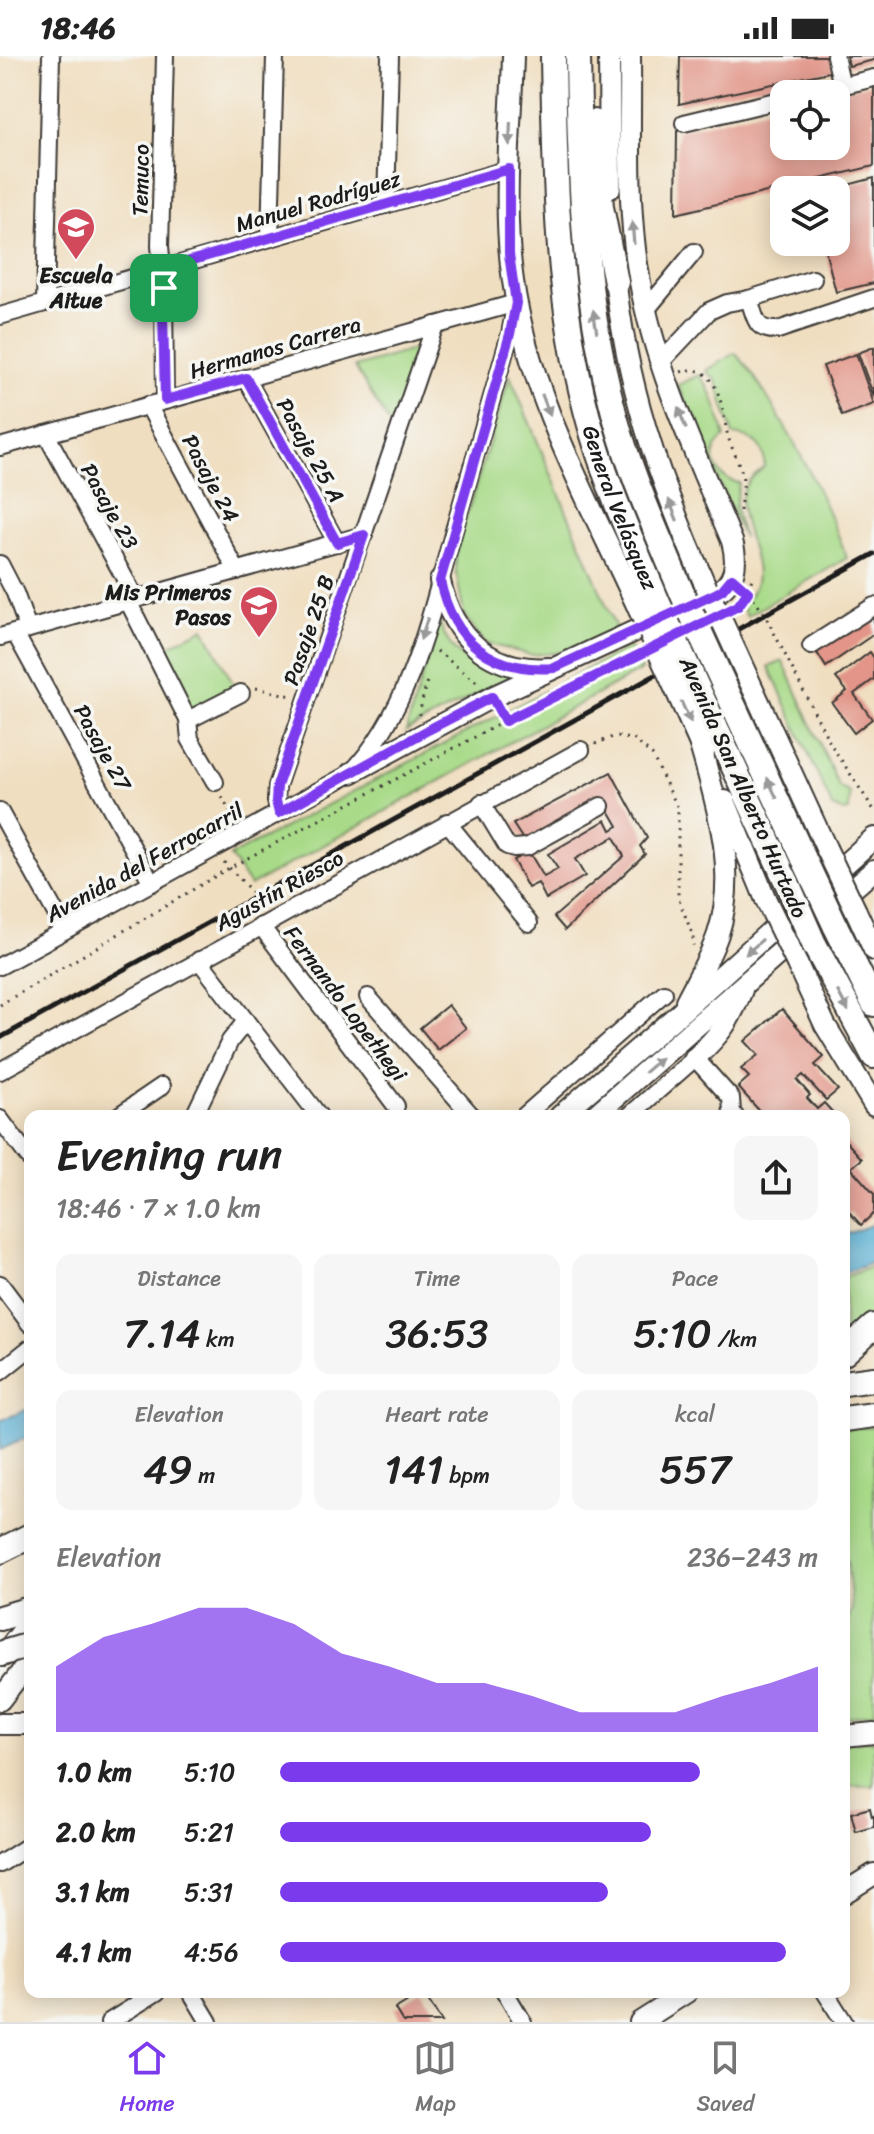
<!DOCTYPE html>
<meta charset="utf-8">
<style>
body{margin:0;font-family:Sriracha,sans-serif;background:#f6f6f6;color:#222;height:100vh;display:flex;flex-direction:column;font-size:30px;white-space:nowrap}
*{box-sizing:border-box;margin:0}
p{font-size:26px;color:#767676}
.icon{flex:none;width:44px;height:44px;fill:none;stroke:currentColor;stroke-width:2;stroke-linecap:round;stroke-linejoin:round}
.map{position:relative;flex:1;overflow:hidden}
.panel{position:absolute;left:24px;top:1054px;width:826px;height:888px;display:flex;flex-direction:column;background:#fff;border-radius:16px;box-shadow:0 4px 20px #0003}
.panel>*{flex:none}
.fabs{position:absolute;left:770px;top:24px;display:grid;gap:16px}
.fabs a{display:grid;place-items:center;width:80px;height:80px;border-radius:16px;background:#fff;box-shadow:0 4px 20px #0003;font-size:40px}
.pin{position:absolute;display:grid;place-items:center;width:68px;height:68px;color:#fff;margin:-34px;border-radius:16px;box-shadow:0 4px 12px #0006}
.round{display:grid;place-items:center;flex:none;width:84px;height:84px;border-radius:16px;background:#f6f6f6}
.head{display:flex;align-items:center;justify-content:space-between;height:136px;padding:0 32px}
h1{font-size:44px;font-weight:600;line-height:60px}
.figures{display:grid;grid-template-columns:repeat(3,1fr);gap:12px;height:136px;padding:8px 32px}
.figures div{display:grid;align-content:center;border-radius:16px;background:#f6f6f6;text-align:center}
.figures b{font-size:40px;font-weight:600}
.figures small{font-size:22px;font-weight:400}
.figures p{font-size:22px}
.chart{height:224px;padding:16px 32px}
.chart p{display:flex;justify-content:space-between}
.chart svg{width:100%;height:144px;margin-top:8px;fill:#7c3aed;opacity:.7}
ul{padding:0 32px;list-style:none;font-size:26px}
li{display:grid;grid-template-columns:128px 96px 1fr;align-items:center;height:60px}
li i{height:20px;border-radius:10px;background:#7c3aed}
.status{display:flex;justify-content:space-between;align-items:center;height:56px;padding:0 40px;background:#fff;direction:ltr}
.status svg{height:22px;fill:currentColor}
.tab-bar{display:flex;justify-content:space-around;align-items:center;height:112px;border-top:2px solid #e0e0e0;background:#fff;font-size:22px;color:#767676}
.tab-bar a{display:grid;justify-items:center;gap:4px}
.tab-bar .active{color:#7c3aed}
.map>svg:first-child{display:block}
.green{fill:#a8da88;stroke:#627b52;stroke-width:2}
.water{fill:#56aed3;stroke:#396578;stroke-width:2}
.building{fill:#e29588}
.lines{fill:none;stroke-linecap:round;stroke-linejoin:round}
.minor-casing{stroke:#3c3935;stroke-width:20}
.major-casing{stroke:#3c3935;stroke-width:24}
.highway-casing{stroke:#3c3935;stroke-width:28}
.path{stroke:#3c3935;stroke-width:3;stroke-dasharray:2 6;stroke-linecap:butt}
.minor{stroke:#fff;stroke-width:16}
.major{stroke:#fff;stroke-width:20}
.highway{stroke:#fff;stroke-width:24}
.rail{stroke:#1c1c1c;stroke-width:5}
.major-bridge-casing{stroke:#3c3935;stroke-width:24;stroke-linecap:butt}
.highway-bridge-casing{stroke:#3c3935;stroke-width:28;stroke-linecap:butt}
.major-bridge{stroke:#fff;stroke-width:20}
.highway-bridge{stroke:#fff;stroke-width:24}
.oneway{fill:#999}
.route-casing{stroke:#fff;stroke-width:16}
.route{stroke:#7c3aed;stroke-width:10}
.labels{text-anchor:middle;stroke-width:7;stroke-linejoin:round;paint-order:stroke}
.street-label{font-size:22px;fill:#1c1c1c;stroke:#f6f6f2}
.poi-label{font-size:22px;font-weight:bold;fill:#1c1c1c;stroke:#f6f6f2}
</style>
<div class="status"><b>18:46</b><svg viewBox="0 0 49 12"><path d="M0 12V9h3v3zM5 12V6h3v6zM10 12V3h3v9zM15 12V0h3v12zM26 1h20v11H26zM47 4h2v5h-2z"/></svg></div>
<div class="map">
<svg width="874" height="1966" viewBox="0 0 874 1966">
<rect width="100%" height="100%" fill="#f6f6f2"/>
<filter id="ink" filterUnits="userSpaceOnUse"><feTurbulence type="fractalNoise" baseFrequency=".0125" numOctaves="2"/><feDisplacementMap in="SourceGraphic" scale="16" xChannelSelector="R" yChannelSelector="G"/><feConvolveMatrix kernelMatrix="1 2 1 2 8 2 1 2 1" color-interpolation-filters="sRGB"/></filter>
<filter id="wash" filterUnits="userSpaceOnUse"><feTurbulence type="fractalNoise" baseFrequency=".006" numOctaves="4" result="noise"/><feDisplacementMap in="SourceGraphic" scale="32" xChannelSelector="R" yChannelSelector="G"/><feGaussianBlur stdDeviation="1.8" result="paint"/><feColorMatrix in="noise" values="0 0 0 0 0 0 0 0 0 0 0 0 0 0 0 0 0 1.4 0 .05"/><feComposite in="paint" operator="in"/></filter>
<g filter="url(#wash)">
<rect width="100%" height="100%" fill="#f0dec0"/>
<!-- green -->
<g class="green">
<polygon points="422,291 393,374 355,311"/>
<path d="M735 297C752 314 764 336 777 357 805 404 828 451 847 502L747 560 741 547C783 519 726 466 746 429 749 422 758 417 764 411 766 389 753 381 733 379L716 324 706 315Z"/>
<path d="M699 319C715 336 718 359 725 381 705 398 714 422 739 427L735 452 743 482 678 329Z"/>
<polygon points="510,320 617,575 566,596 531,599 485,587 464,559 456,516 456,494"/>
<path d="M439 563C450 605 475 612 515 619L406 675Z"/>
<polygon points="204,572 237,635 190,660 157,596"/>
<polygon points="629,591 641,614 250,830 230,800"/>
<polygon points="783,605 839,731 850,737 849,755 843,756 832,750 769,611"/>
<polygon points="874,1210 874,1259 844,1282 844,1221"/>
<polygon points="874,1370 874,1657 844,1662 844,1576 852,1553 847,1505 844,1498 844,1372"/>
<polygon points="874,1684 874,1730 844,1729 844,1687"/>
</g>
<!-- water -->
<g class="water">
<polygon points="874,1168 874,1206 844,1217 844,1179"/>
<polygon points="30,1352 30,1380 0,1394 0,1365"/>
</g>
<g id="blocks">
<!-- building -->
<g class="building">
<polygon points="680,0 831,0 834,15 679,48"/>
<polygon points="847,0 874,0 874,4 849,10"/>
<polygon points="874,27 874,110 676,158 677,75 784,49 784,90 836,90 836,36"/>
<polygon points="874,122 874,227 836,236 823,186 836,186 836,132"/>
<polygon points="874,291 874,341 858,297"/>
<polygon points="856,298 874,348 842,360 823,310"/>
<polygon points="874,554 874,578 826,611 814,592"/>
<polygon points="870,596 874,602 874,623 854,638 872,663 854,677 832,647 847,635 836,622"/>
<polygon points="611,716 647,782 640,790 645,798 565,874 554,861 624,800 614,781 575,803 585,820 546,843 538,827 528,832 513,804 529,796 544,821 558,813 548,798 606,764 611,774 618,770 603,744 524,785 513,768"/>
<polygon points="448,949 466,972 438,994 420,972"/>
<polygon points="782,953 824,1001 815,1009 838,1034 826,1044 803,1019 797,1024 810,1039 807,1042 817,1053 824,1047 836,1060 764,1060 738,1031 749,1021 741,1013 758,999 745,985"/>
<polygon points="844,1083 862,1103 851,1112 874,1138 874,1157 861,1169 850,1157 844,1163"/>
<polygon points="870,1752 872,1761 874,1760 874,1771 856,1776 851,1757"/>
<polygon points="423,1936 442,1966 403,1966 395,1953"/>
</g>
</g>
</g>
<g filter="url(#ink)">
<use href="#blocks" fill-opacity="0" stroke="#3c3935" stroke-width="2"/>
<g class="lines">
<defs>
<g id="minor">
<polyline points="165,0 160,190 164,232 165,344"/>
<polyline points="835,0 842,30"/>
<polyline points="807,38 874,22"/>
<polyline points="684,67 784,43"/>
<polyline points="386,149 390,0"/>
<polyline points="270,182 275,0"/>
<path d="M749 243C756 262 754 275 778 274L874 242"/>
<polyline points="45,247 51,0"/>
<polyline points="646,254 694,196"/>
<polyline points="0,260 509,113"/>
<polyline points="661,306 709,255 727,247 749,243 813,223"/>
<polyline points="246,322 337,487"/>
<polyline points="148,349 237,515"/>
<polyline points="46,378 136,543"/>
<path d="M0 391 516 247 510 278C491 344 472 411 453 478 430 561 411 653 351 717L0 910"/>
<polyline points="0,508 15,537 28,573"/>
<polyline points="128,545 188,664 190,683 215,726"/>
<polyline points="15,577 152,827"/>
<polyline points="0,581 364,479"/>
<polyline points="811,590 874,550"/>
<polyline points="188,664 241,637"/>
<polyline points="481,747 507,790 514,792 527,791 601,750"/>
<polyline points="0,756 65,874"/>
<polyline points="279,757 276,745 277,730 435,269"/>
<polyline points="447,766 529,867"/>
<polyline points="261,870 396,1050"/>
<polyline points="199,904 319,1060"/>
<polyline points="368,941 472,1060"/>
<polyline points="0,1015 581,694"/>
<polyline points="118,1060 162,1030"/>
<polyline points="194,1060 230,985 246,965"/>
<polyline points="524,1060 664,937"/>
<polyline points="629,1060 695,1002 731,1042 732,1057 735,1060"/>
<polyline points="0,1063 30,1103"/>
<polyline points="0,1228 30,1268"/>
<polyline points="0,1316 30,1292"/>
<polyline points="0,1808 30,1789"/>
<polyline points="191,1936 209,1966"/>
<polyline points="505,1936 523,1966"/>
<polyline points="825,1936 844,1966"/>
<polyline points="109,1966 157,1936"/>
</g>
<g id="major">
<path d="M513 0C511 74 502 151 513 225 530 343 591 448 639 554"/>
<polyline points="609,0 610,132"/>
<path d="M614 212C626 330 657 418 704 526"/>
<path d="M440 525C452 581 490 617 550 612"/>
<polyline points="737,598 826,792"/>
<polyline points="673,628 704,697"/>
<path d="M351 717 492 641 715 538C736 526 738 507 732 485 697 401 656 316 640 226 626 152 631 75 630 0"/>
<polyline points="725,745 766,844"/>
<polyline points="856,855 874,894"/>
<polyline points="797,908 825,969 874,1049"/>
<path d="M686 945C697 923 710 902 718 878 739 814 716 747 699 685"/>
<path d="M695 1002C720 979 730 965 742 934"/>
<polyline points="560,1060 681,956 874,782"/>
<polyline points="594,1060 874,814"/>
<polyline points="3,1600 30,1565"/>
<polyline points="0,1644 30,1605"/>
<polyline points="0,1668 30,1668"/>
<polyline points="844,1680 874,1677"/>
<polyline points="844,1837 874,1818"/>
<polyline points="640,1966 687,1936"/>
</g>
<g id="highway">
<path id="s1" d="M553 0C555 121 556 241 587 358 604 424 632 485 658 547"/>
<path d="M578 0C580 128 583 255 620 378 637 433 660 484 682 537"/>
<polyline points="594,66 601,151 616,226"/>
<polyline points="714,607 804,803"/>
<polyline points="691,618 785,822"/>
<polyline points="835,869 874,948"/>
<polyline points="814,888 874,1000"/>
<polyline points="844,1297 874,1270"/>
<polyline points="844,1327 874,1323"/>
<polyline points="844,1363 874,1359"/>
<polyline points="0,1495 30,1480"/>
<polyline points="0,1562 30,1553"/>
</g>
</defs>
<!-- minor casing -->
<use href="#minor" class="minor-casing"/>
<!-- major casing -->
<use href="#major" class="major-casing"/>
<!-- highway casing -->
<use href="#highway" class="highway-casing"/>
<!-- path -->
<g class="path">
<path d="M681 316C718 304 722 352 727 376 730 392 742 408 743 425 744 435 740 446 740 456"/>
<polyline points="749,536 765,559 830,687 874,754"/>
<polyline points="734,552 748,536 753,519"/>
<polyline points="437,595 478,627"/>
<polyline points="256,632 292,640"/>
<polyline points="419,659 428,620"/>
<polyline points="505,665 641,599"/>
<polyline points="595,688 615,680 635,684 652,699 678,752 678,841 693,880 693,890"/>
<polyline points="222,741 233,762"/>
<polyline points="224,806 250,834 259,854"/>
<polyline points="0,949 229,812 505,665 501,658"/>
</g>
<!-- minor -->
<use href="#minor" class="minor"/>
<!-- major -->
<use href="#major" class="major"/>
<!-- highway -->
<use href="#highway" class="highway"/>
<!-- rail -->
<polyline class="rail" points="0,982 874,498"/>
<defs>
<g id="major-bridge">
<polyline points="704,526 737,598"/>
<polyline points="639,554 673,628"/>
<polyline points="826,792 856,855"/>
<polyline points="766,844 797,908"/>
</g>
<g id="highway-bridge">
<polyline points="682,537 714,607"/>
<polyline points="658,547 691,618"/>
<polyline points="804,803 835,869"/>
<polyline points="785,822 814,888"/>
<polyline points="0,1598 30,1589"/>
</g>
</defs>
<!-- major-bridge casing -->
<use href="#major-bridge" class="major-bridge-casing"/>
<!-- highway-bridge casing -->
<use href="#highway-bridge" class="highway-bridge-casing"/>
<!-- major-bridge -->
<use href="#major-bridge" class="major-bridge"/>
<!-- highway-bridge -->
<use href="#highway-bridge" class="highway-bridge"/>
</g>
<!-- one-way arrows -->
<defs><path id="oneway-solid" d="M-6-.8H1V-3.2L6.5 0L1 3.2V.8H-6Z" transform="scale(2)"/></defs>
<g class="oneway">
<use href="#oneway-solid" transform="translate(510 78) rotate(92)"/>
<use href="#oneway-solid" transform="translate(633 177) rotate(-95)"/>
<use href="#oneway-solid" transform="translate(595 265) rotate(-99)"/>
<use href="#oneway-solid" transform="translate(546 349) rotate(69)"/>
<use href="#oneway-solid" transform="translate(682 362) rotate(-111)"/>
<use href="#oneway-solid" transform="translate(673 454) rotate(-112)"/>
<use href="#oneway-solid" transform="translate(424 573) rotate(108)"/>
<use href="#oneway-solid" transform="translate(686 656) rotate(65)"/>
<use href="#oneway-solid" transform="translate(772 732) rotate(-115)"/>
<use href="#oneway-solid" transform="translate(754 891) rotate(138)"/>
<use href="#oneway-solid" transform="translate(843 945) rotate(62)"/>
<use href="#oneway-solid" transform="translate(653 1009) rotate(-41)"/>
</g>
</g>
<g class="lines" filter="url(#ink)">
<defs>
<path id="route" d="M509 113V198L516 247 510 278 440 525C453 585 492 617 554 612L715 538 722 534 732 522 748 536 738 550 505 665 492 641 428 674 279 757 276 745 277 730 364 479 337 487 246 322 165 344 162 213Z"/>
</defs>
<!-- route casing -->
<use href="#route" class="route-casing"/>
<!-- route -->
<use href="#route" class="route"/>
</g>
<!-- icons -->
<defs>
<symbol id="school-pin" viewBox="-11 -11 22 30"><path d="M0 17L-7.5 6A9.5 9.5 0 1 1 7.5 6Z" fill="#d1495b" stroke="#f6f6f2"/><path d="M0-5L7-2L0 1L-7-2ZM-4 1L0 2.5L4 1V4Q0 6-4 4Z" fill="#fff"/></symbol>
</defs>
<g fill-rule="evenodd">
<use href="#school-pin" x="54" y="149" width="44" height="60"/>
<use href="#school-pin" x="237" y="527" width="44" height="60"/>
</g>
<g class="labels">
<!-- street labels -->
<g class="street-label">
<text transform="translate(140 124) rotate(-89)" y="8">Temuco</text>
<text transform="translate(318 145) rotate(-16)" y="8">Manuel Rodríguez</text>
<text transform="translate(275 291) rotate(-16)" y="8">Hermanos Carrera</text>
<text transform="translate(311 394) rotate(61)" y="8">Pasaje 25 A</text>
<text transform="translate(211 422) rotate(62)" y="8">Pasaje 24</text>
<text transform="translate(110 450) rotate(61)" y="8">Pasaje 23</text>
<text dy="8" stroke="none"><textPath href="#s1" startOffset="460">General Velásquez</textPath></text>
<text transform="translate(308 574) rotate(-71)" y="8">Pasaje 25 B</text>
<text transform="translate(103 691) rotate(61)" y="8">Pasaje 27</text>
<text transform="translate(744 731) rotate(66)" y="8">Avenida San Alberto Hurtado</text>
<text transform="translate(144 806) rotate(-29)" y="8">Avenida del Ferrocarril</text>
<text transform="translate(279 834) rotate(-29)" y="8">Agustín Riesco</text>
<text transform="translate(346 947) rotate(53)" y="8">Fernando Lopethegi</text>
</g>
<!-- poi labels -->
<g class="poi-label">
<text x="76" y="227">Escuela<tspan x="76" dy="25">Aitue</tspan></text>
<text x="231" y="544" text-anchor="end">Mis Primeros<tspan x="231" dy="25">Pasos</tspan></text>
</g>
</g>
</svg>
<div class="fabs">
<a><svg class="icon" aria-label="locate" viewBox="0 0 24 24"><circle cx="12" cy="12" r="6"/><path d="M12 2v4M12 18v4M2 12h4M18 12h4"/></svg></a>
<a><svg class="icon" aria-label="layers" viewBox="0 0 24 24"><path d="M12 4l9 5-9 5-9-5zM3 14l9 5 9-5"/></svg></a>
</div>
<div class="pin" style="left:164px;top:232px;background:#1e9e55"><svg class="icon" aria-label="arrive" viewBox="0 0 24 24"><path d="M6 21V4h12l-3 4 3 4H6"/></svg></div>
<section class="panel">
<div class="head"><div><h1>Evening run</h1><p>18:46 · 7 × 1.0 km</p></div><a class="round"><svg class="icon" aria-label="share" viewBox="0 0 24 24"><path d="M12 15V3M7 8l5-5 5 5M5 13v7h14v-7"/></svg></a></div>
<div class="figures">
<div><p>Distance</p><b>7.14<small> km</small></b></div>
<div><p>Time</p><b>36:53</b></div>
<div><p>Pace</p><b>5:10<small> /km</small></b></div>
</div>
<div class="figures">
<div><p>Elevation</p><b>49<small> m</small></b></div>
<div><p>Heart rate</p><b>141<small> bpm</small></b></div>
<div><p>kcal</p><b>557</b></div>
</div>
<div class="chart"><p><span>Elevation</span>236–243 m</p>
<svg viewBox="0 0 160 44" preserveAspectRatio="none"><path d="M0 44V24L10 15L20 11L30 6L40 6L50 11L60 20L70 24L80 29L90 29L100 33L110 38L120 38L130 38L140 33L150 29L160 24V44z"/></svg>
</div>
<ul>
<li><b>1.0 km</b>5:10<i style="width:78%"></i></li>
<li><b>2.0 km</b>5:21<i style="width:69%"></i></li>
<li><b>3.1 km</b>5:31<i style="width:61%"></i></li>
<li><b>4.1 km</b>4:56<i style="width:94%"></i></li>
</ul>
</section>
</div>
<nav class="tab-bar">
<a class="active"><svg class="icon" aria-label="home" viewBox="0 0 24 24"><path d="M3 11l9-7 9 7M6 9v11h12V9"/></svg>Home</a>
<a><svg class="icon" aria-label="map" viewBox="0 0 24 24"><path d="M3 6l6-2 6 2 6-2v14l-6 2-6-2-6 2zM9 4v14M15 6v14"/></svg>Map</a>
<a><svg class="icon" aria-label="saved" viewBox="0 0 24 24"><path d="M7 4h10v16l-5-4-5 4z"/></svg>Saved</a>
</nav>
